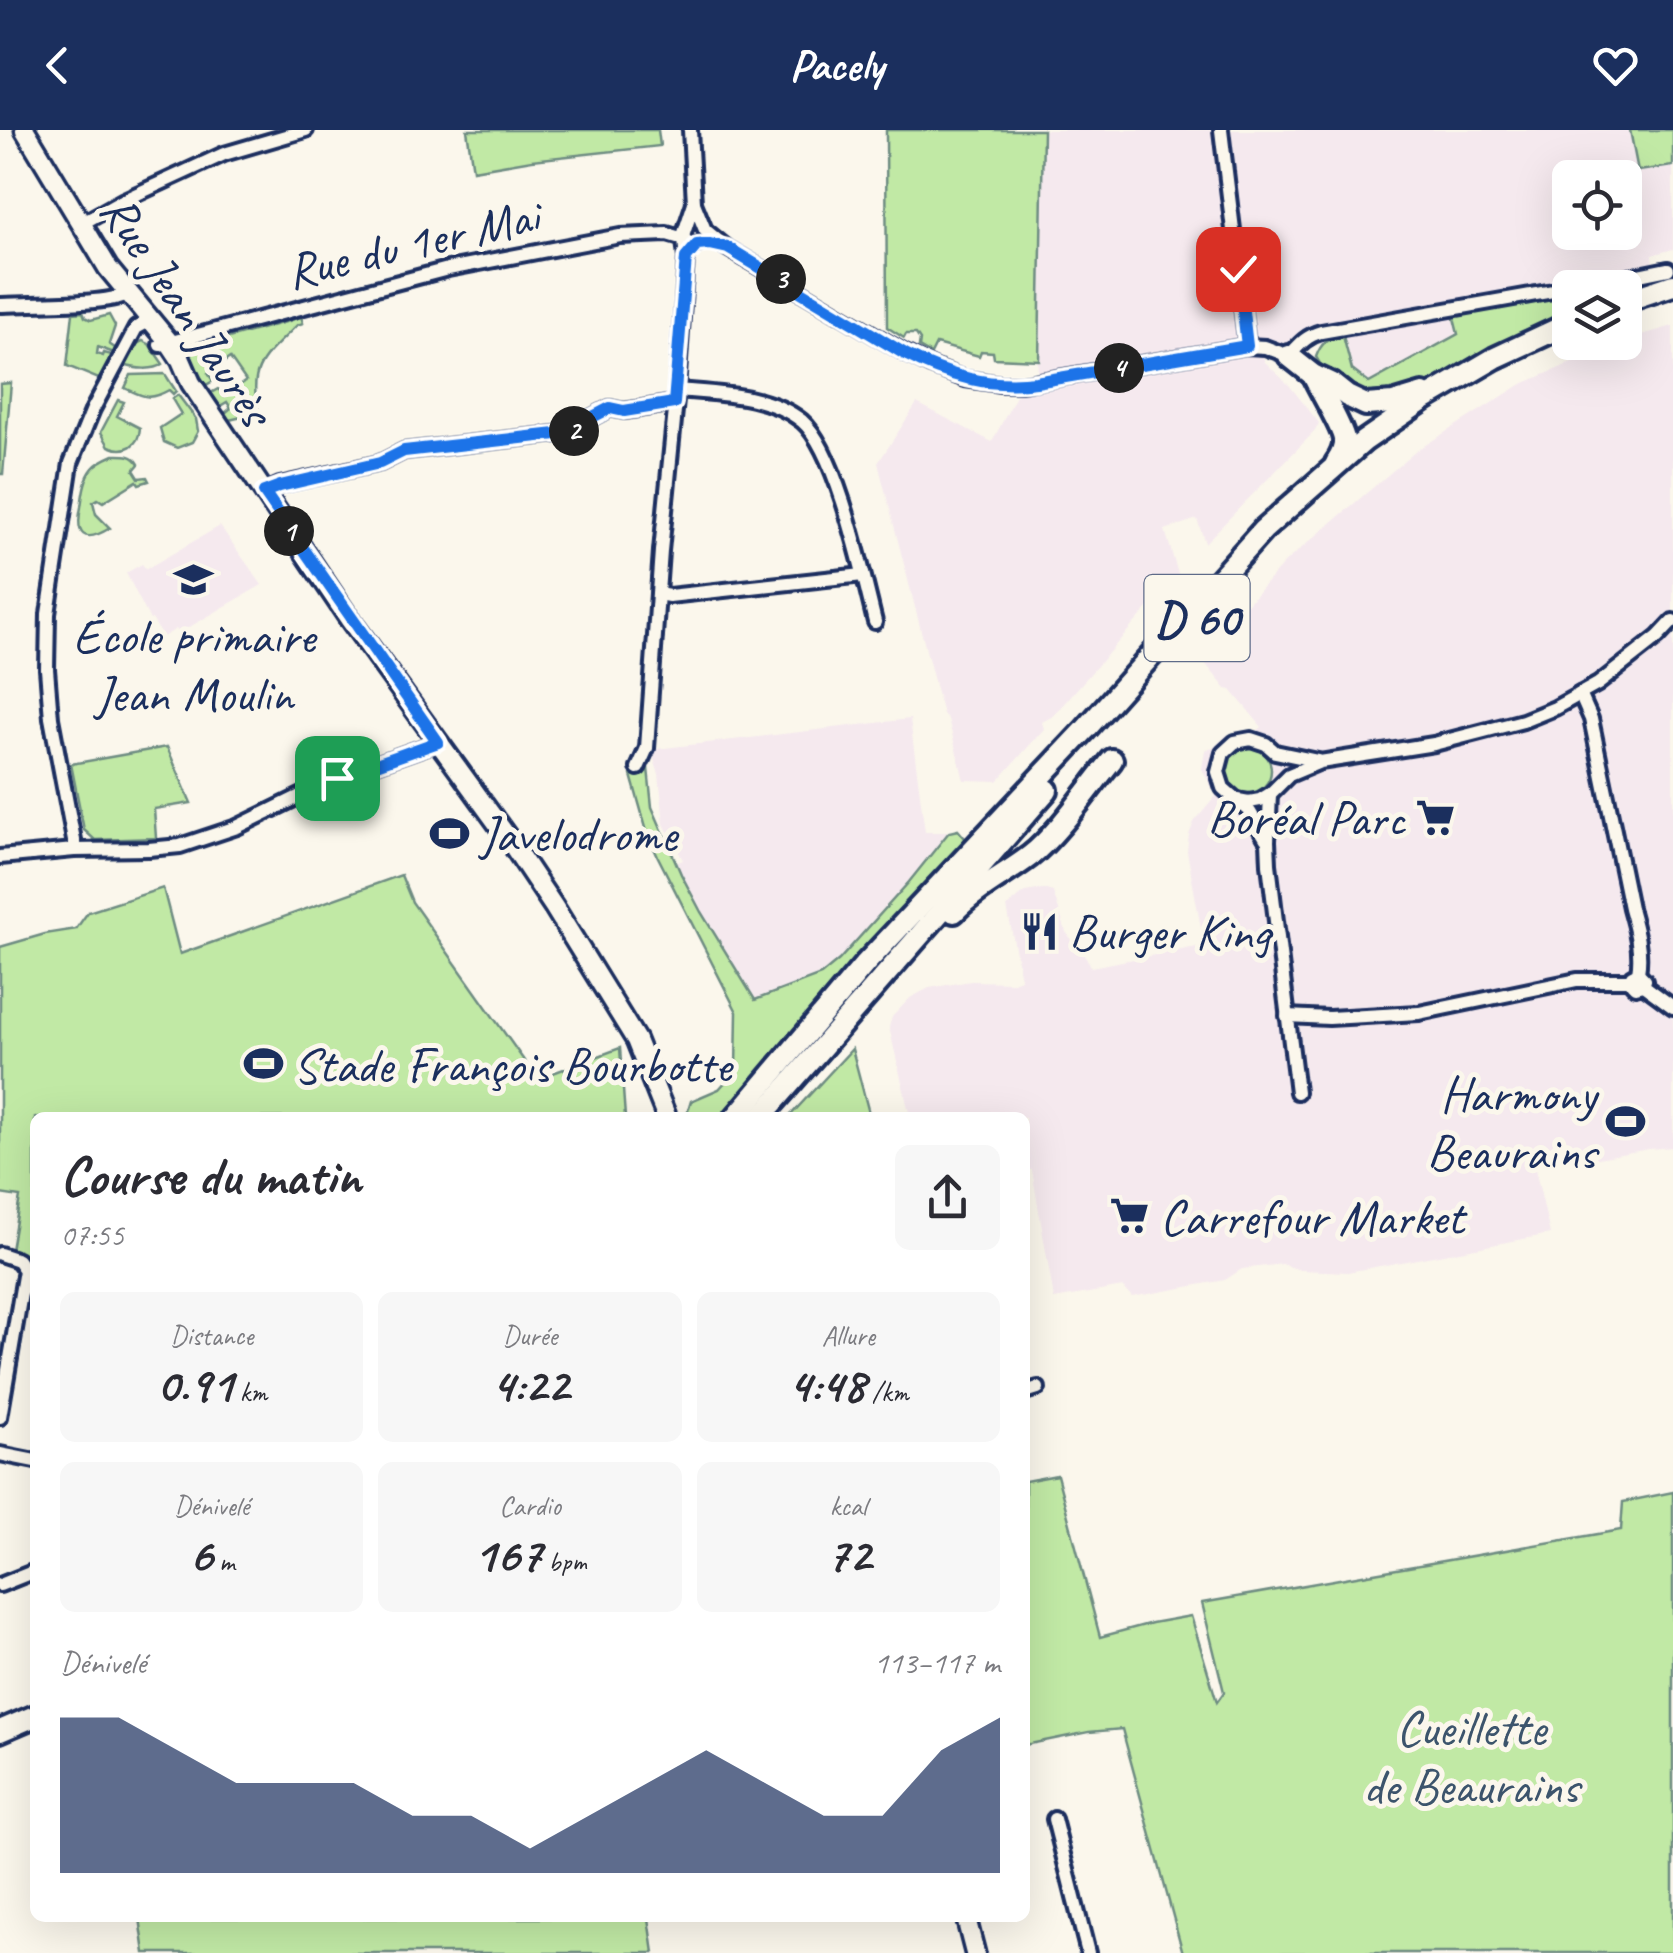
<!DOCTYPE html>
<html lang="fr">
<meta charset="utf-8">
<style>
body{margin:0;font-family:Caveat,sans-serif;background:#f7f7f7;color:#2b2b33;height:100vh;display:flex;flex-direction:column;font-size:38px;white-space:nowrap}
*{box-sizing:border-box;margin:0}
p{font-size:32px;color:#7c7c81}
.icon{flex:none;width:55px;height:55px;fill:none;stroke:currentColor;stroke-width:2;stroke-linecap:round;stroke-linejoin:round}
.map{position:relative;flex:1;overflow:hidden}
.details{position:absolute;left:30px;top:982px;width:1000px;height:810px;display:flex;flex-direction:column;background:#fff;border-radius:15px;box-shadow:0 10px 40px #0002}
.details>*{flex:none}
.tools{position:absolute;left:1552px;top:30px;display:grid;gap:20px}
.tools a{display:grid;place-items:center;width:90px;height:90px;border-radius:15px;background:#fff;box-shadow:0 10px 40px #0002;font-size:50px}
.pin{position:absolute;display:grid;place-items:center;width:85px;height:85px;color:#fff;margin:-42px;border-radius:20px;box-shadow:0 5px 15px #0006}
.km{position:absolute;width:50px;height:50px;margin:-25px;border-radius:50%;background:#222;color:#fff;font-size:28px;line-height:50px;text-align:center}
.round{display:grid;place-items:center;flex:none;width:105px;height:105px;border-radius:15px;background:#f7f7f7}
.summary{display:flex;align-items:center;justify-content:space-between;height:170px;padding:0 30px}
h1{font-size:55px;font-weight:700;line-height:75px}
.metrics{display:grid;grid-template-columns:repeat(3,1fr);gap:15px;height:170px;padding:10px 30px}
.metrics div{display:grid;align-content:center;border-radius:15px;background:#f7f7f7;text-align:center}
.metrics b{font-size:50px;font-weight:700}
.metrics small{font-size:28px;font-weight:400}
.metrics p{font-size:28px}
.chart{height:280px;padding:20px 30px}
.chart p{display:flex;justify-content:space-between}
.chart svg{width:100%;height:180px;margin-top:10px;fill:#1b2f5e;opacity:.7}
header{display:flex;justify-content:space-between;align-items:center;height:130px;padding:0 30px;background:#1b2f5e;color:#fff;font-size:45px;font-weight:700}
.map>svg:first-child{display:block}
.built{fill:#f5e9ee;fill-rule:evenodd}
.green{fill:#c1e9a5;stroke:#6e8c82;stroke-width:2.5}
.lines{fill:none;stroke-linecap:round;stroke-linejoin:round}
.street-casing{stroke:#1b2f5e;stroke-width:20}
.secondary-casing{stroke:#1b2f5e;stroke-width:25}
.primary-casing{stroke:#1b2f5e;stroke-width:28}
.street{stroke:#fbf7ec;stroke-width:12}
.secondary{stroke:#fbf7ec;stroke-width:18}
.primary{stroke:#fbf7ec;stroke-width:20}
.route-casing{stroke:#fff;stroke-width:20}
.route{stroke:#1a73e8;stroke-width:12}
.labels{text-anchor:middle;stroke-width:10;stroke-linejoin:round;paint-order:stroke}
.shield{fill:#fbf7ec;stroke:#5e6b89;stroke-width:2.5}
.shield-label{font-size:48px;font-weight:bold;fill:#1b2f5e}
.street-label{font-size:50px;fill:#1b2f5e;stroke:#fbf7ec}
.poi-label{font-size:50px;fill:#1b2f5e;stroke:#fbf7ec;text-anchor:start}
.park-label{font-size:50px;fill:#3c546c;stroke:#fbf7ec}
</style>
<header><svg class="icon" aria-label="back" viewBox="0 0 24 24"><path d="M15 5l-7 7 7 7"/></svg>Pacely<svg class="icon" aria-label="heart" viewBox="0 0 24 24"><path d="M12 20l-8-8c-3-5 5-10 8-4 3-6 11-1 8 4z"/></svg></header>
<div class="map">
<svg width="1673" height="1823" viewBox="0 0 1673 1823">
<rect width="100%" height="100%" fill="#fbf7ec"/>
<filter id="ink" filterUnits="userSpaceOnUse"><feTurbulence type="fractalNoise" baseFrequency=".01" numOctaves="2"/><feDisplacementMap in="SourceGraphic" scale="20" xChannelSelector="R" yChannelSelector="G"/><feConvolveMatrix kernelMatrix="1 2 1 2 8 2 1 2 1" color-interpolation-filters="sRGB"/></filter>
<g filter="url(#ink)">
<!-- built -->
<g class="built">
<path d="M1043 0H1630L1638 41 1673 36V119L1652 125 1654 142 1452 180 1458 204 1368 253 1352 240 1332 207 1321 214 1310 205 1289 226 1265 217 1263 227 1265 232 1289 255 1319 293 1315 301 1205 413 1197 389 1165 400 1178 444 1053 586 1042 592 1044 599 998 651 964 650 948 589 943 584 937 563 878 333 917 273 992 312 1017 264 1037 261ZM1570 48H1625V102H1570Z"/>
<polygon points="1673,196 1673,1017 1649,1019 1581,1031 1544,1027 1533,1030 1550,1104 1348,1142 1300,1140 1282,1134 1242,1139 1225,1150 1132,1167 1123,1157 1054,1169 1032,1040 1025,1039 1025,988 910,987 889,897 892,887 910,868 929,858 971,851 1013,852 1021,849 1007,777 1025,762 1043,759 1053,762 1066,802 1089,832 1091,837 1197,817 1203,809 1187,721 1189,705 1194,692 1216,666 1202,639 1205,620 1213,618 1227,605 1237,602 1257,601 1262,597 1231,560 1226,559 1200,527 1284,433 1416,321 1520,255 1618,213 1625,212 1625,210"/>
<polygon points="220,396 262,455 179,503 176,499 163,507 152,489 150,490 126,443 142,434 146,439"/>
<polygon points="910,589 925,702 949,702 909,752 839,830 821,845 755,870 701,782 676,733 683,730 664,694 659,644 653,627 656,619"/>
</g>
<!-- green -->
<g class="green">
<polygon points="467,0 658,0 660,16 532,30 473,40"/>
<polygon points="886,0 1043,0 1039,230 994,228 993,222 981,221 979,226 936,214 931,224 919,217 920,210 916,204 906,204 904,208 887,197"/>
<polygon points="1630,0 1673,0 1673,36 1638,41"/>
<path d="M1570 158V185L1483 225 1434 251 1424 260 1376 276 1326 244 1316 227C1321 213 1327 208 1343 206L1352 240 1369 253 1458 204 1452 180Z"/>
<polygon points="83,182 85,187 91,190 109,185 115,196 109,214 115,218 114,223 98,217 97,224 103,226 104,223 112,225 101,250 67,236 73,183"/>
<path d="M301 186 303 193 297 195C267 226 246 236 259 283L229 290 225 283 231 278 227 272 220 276 211 263 218 259 224 266 246 251 230 228 208 243 213 251 206 255 189 229V219L289 191Z"/>
<path d="M143 211 149 214 163 234C154 241 135 239 124 235L135 215Z"/>
<path d="M165 244 176 261 173 264 169 260C149 271 144 267 125 258L131 245Z"/>
<polygon points="11,253 3,344 0,344 0,254"/>
<polygon points="178,265 196,289 198,301 192,312 177,318 164,312 160,298 181,284 172,269"/>
<path d="M118 270 124 272 117 286 140 298C139 315 126 324 109 316L101 302Z"/>
<path d="M114 325C124 325 134 324 139 334L134 340 139 348 147 347 149 351 139 354 137 351 103 372 98 369 93 372 96 384 110 398C84 414 75 406 81 377 83 364 84 349 93 338 98 332 107 328 114 325Z"/>
<polygon points="167,617 191,673 154,679 156,708 95,710 84,700 71,634"/>
<circle cx="1248" cy="640" r="23"/>
<polygon points="638,638 648,638 652,677 681,744 701,782 755,870 821,845 839,830 909,752 949,702 958,700 970,714 727,987 675,987 687,984 691,971 719,959 736,940 737,882 658,727 648,705 631,645"/>
<polygon points="401,745 412,772 537,949 620,918 625,987 35,988 35,1149 24,1147 10,1126 20,1067 0,1064 0,817 45,804 76,799 88,782 163,758 180,824"/>
<polygon points="852,919 870,987 789,987"/>
<polygon points="1057,1345 1100,1507 1152,1493 1191,1486 1217,1572 1224,1562 1202,1473 1621,1400 1623,1372 1673,1362 1673,1823 1183,1823 1122,1599 1089,1602 1025,1615 1025,1351"/>
<polygon points="140,1788 649,1788 654,1823 145,1823"/>
</g>
<g class="lines">
<defs>
<g id="street">
<path d="M690 0 694 73 705 100 727 118 905 223 931 236 965 249 1001 254H1022L1247 216 1265 217 1289 226C1299 215 1306 206 1321 202L1570 158"/>
<polyline points="1221,0 1247,216"/>
<polyline points="694,73 683,106 688,114 697,115"/>
<polyline points="81,94 124,70 224,24 306,0"/>
<polyline points="1575,158 1668,139"/>
<path d="M0 175C28 173 107 175 127 164"/>
<polyline points="160,215 448,139 620,106 667,104 684,109"/>
<path d="M677 260C718 264 769 264 802 291 837 321 863 444 875 492"/>
<polyline points="264,362 280,355 380,333 404,321 574,302 581,293 610,278 624,281 675,273"/>
<polyline points="658,464 669,466 863,445"/>
<path d="M1580 564 1591 589 1630 778C1636 799 1642 821 1638 843"/>
<polyline points="638,638 647,618 661,421 677,260 686,128 684,110"/>
<polyline points="1270,664 1268,711 1269,734 1297,962"/>
<polyline points="1238,670 1249,672 1260,670 1270,664 1289,645 1320,632 1434,614 1523,591 1555,578 1598,554 1658,507 1673,491"/>
<polyline points="1266,709 1250,682 1223,658 1218,642 1223,623 1235,612 1251,609 1266,614 1275,622 1318,631"/>
<polyline points="74,720 74,710 51,588 47,539 48,484 71,333 93,279 136,198 149,191"/>
<polyline points="0,727 74,720 149,719 180,716 237,697 337,648 438,612"/>
<polyline points="1643,855 1645,850 1638,843 1632,846 1632,854 1635,857 1643,855 1673,877"/>
<polyline points="1287,886 1329,888 1419,883 1577,850 1631,850"/>
<polyline points="0,1124 18,1130 25,1140 0,1287"/>
<polyline points="1025,1262 1038,1258"/>
<polyline points="0,1324 35,1331"/>
<polyline points="0,1455 35,1441"/>
<polyline points="1054,1689 1088,1823"/>
</g>
<g id="secondary">
<polyline points="25,0 108,138 169,212 181,230 191,253 350,490 508,708 554,777 636,910 667,988"/>
<polyline points="966,1788 975,1823"/>
</g>
<g id="primary">
<polyline points="1625,171 1673,155"/>
<polyline points="1289,226 1313,245 1332,254 1347,266 1366,275 1393,273 1423,264"/>
<path d="M1313 245C1320 261 1342 296 1344 309 1345 318 1341 326 1336 333"/>
<path d="M954 782C976 759 1005 745 1030 726 1057 705 1089 658 1112 630"/>
<polyline points="735,988 865,834 1085,600 1263,400 1364,311 1425,269 1495,228 1570,193"/>
<polyline points="760,988 1047,660"/>
<polyline points="0,1601 35,1586"/>
</g>
</defs>
<!-- street casing -->
<use href="#street" class="street-casing"/>
<!-- secondary casing -->
<use href="#secondary" class="secondary-casing"/>
<!-- primary casing -->
<use href="#primary" class="primary-casing"/>
<!-- street -->
<use href="#street" class="street"/>
<!-- secondary -->
<use href="#secondary" class="secondary"/>
<!-- primary -->
<use href="#primary" class="primary"/>
</g>
</g>
<g class="lines" filter="url(#ink)">
<defs>
<path id="route" d="M337 648 438 612 264 362 280 356 380 333 404 321 574 302 581 293 610 278 624 281 674 273 686 128 697 115 710 114 728 118 905 224C947 246 988 258 1036 252L1247 216 1238 139"/>
</defs>
<!-- route casing -->
<use href="#route" class="route-casing"/>
<!-- route -->
<use href="#route" class="route"/>
</g>
<!-- icons -->
<defs>
<symbol id="school-bare" viewBox="-9 -9 18 18"><path d="M0-5L7-2L0 1L-7-2ZM-4 1L0 2.5L4 1V4Q0 6-4 4Z" fill="#1b2f5e" stroke="#fbf7ec" stroke-width="2.5" paint-order="stroke"/></symbol>
<symbol id="supermarket-bare" viewBox="-9 -9 18 18"><path d="M-6-5.5h2.5l.6 2H6L4.5 2H-2.5L-4.4-4H-6ZM-1.5 3.2a1.3 1.3 0 1 0 .1 0ZM3 3.2a1.3 1.3 0 1 0 .1 0Z" fill="#1b2f5e" stroke="#fbf7ec" stroke-width="2.5" paint-order="stroke"/></symbol>
<symbol id="stadium-bare" viewBox="-9 -9 18 18"><path d="M0-5a6.5 5 0 1 0 0 10a6.5 5 0 1 0 0-10ZM-3.5-1.8h7v3.6h-7Z" fill="#1b2f5e" stroke="#fbf7ec" stroke-width="2.5" paint-order="stroke"/></symbol>
<symbol id="restaurant-bare" viewBox="-9 -9 18 18"><path d="M-5-6h1v4h1v-4h1v4h1v-4h1v5L-1.5 .5V6h-2V.5L-5-1ZM5-6V6H3V1.5H1.5Q1.5-4 5-6Z" fill="#1b2f5e" stroke="#fbf7ec" stroke-width="2.5" paint-order="stroke"/></symbol>
</defs>
<g fill-rule="evenodd">
<use href="#school-bare" x="166" y="422" width="55" height="55"/>
<use href="#supermarket-bare" x="1408" y="660" width="55" height="55"/>
<use href="#stadium-bare" x="422" y="676" width="55" height="55"/>
<use href="#restaurant-bare" x="1012" y="774" width="55" height="55"/>
<use href="#stadium-bare" x="236" y="906" width="55" height="55"/>
<use href="#stadium-bare" x="1598" y="964" width="55" height="55"/>
<use href="#supermarket-bare" x="1102" y="1058" width="55" height="55"/>
</g>
<g class="labels">
<!-- shield labels -->
<rect class="shield" x="1144.5" y="445" width="105" height="86" rx="8"/>
<g class="shield-label">
<text x="1197" y="505">D 60</text>
</g>
<!-- street labels -->
<g class="street-label">
<text transform="translate(412 112) rotate(-13)" y="18">Rue du 1er Mai</text>
<text transform="translate(188 179) rotate(56)" y="18">Rue Jean Jaurès</text>
</g>
<!-- poi labels -->
<g class="poi-label">
<text x="194" y="523" text-anchor="middle">École primaire<tspan x="194" dy="58">Jean Moulin</tspan></text>
<text x="1405" y="705" text-anchor="end">Boréal Parc</text>
<text x="480" y="721">Javelodrome</text>
<text x="1069" y="819">Burger King</text>
<text x="293" y="952">Stade François Bourbotte</text>
<text x="1596" y="981" text-anchor="end">Harmony<tspan x="1596" dy="58">Beaurains</tspan></text>
<text x="1160" y="1104">Carrefour Market</text>
</g>
<!-- park labels -->
<g class="park-label">
<text x="1471" y="1615">Cueillette<tspan x="1471" dy="58">de Beaurains</tspan></text>
</g>
</g>
</svg>
<div class="tools">
<a><svg class="icon" aria-label="locate" viewBox="0 0 24 24"><circle cx="12" cy="12" r="6"/><path d="M12 2v4M12 18v4M2 12h4M18 12h4"/></svg></a>
<a><svg class="icon" aria-label="layers" viewBox="0 0 24 24"><path d="M12 4l9 5-9 5-9-5zM3 14l9 5 9-5"/></svg></a>
</div>
<div class="pin" style="left:337px;top:648px;background:#1e9e55"><svg class="icon" aria-label="arrive" viewBox="0 0 24 24"><path d="M6 21V4h12l-3 4 3 4H6"/></svg></div>
<div class="pin" style="left:1238px;top:139px;background:#d93025"><svg class="icon" aria-label="check" viewBox="0 0 24 24"><path d="M5 12l5 5 9-10"/></svg></div>
<b class="km" style="left:289px;top:401px">1</b>
<b class="km" style="left:574px;top:301px">2</b>
<b class="km" style="left:781px;top:149px">3</b>
<b class="km" style="left:1119px;top:238px">4</b>
<section class="details">
<div class="summary"><div><h1>Course du matin</h1><p>07:55</p></div><a class="round"><svg class="icon" aria-label="share" viewBox="0 0 24 24"><path d="M12 15V3M7 8l5-5 5 5M5 13v7h14v-7"/></svg></a></div>
<div class="metrics">
<div><p>Distance</p><b>0.91<small> km</small></b></div>
<div><p>Durée</p><b>4:22</b></div>
<div><p>Allure</p><b>4:48<small> /km</small></b></div>
</div>
<div class="metrics">
<div><p>Dénivelé</p><b>6<small> m</small></b></div>
<div><p>Cardio</p><b>167<small> bpm</small></b></div>
<div><p>kcal</p><b>72</b></div>
</div>
<div class="chart"><p><span>Dénivelé</span>113–117 m</p>
<svg viewBox="0 0 160 44" preserveAspectRatio="none"><path d="M0 44V6L10 6L20 14L30 22L40 22L50 22L60 30L70 30L80 38L90 30L100 22L110 14L120 22L130 30L140 30L150 14L160 6V44z"/></svg>
</div>
</section>
</div>
